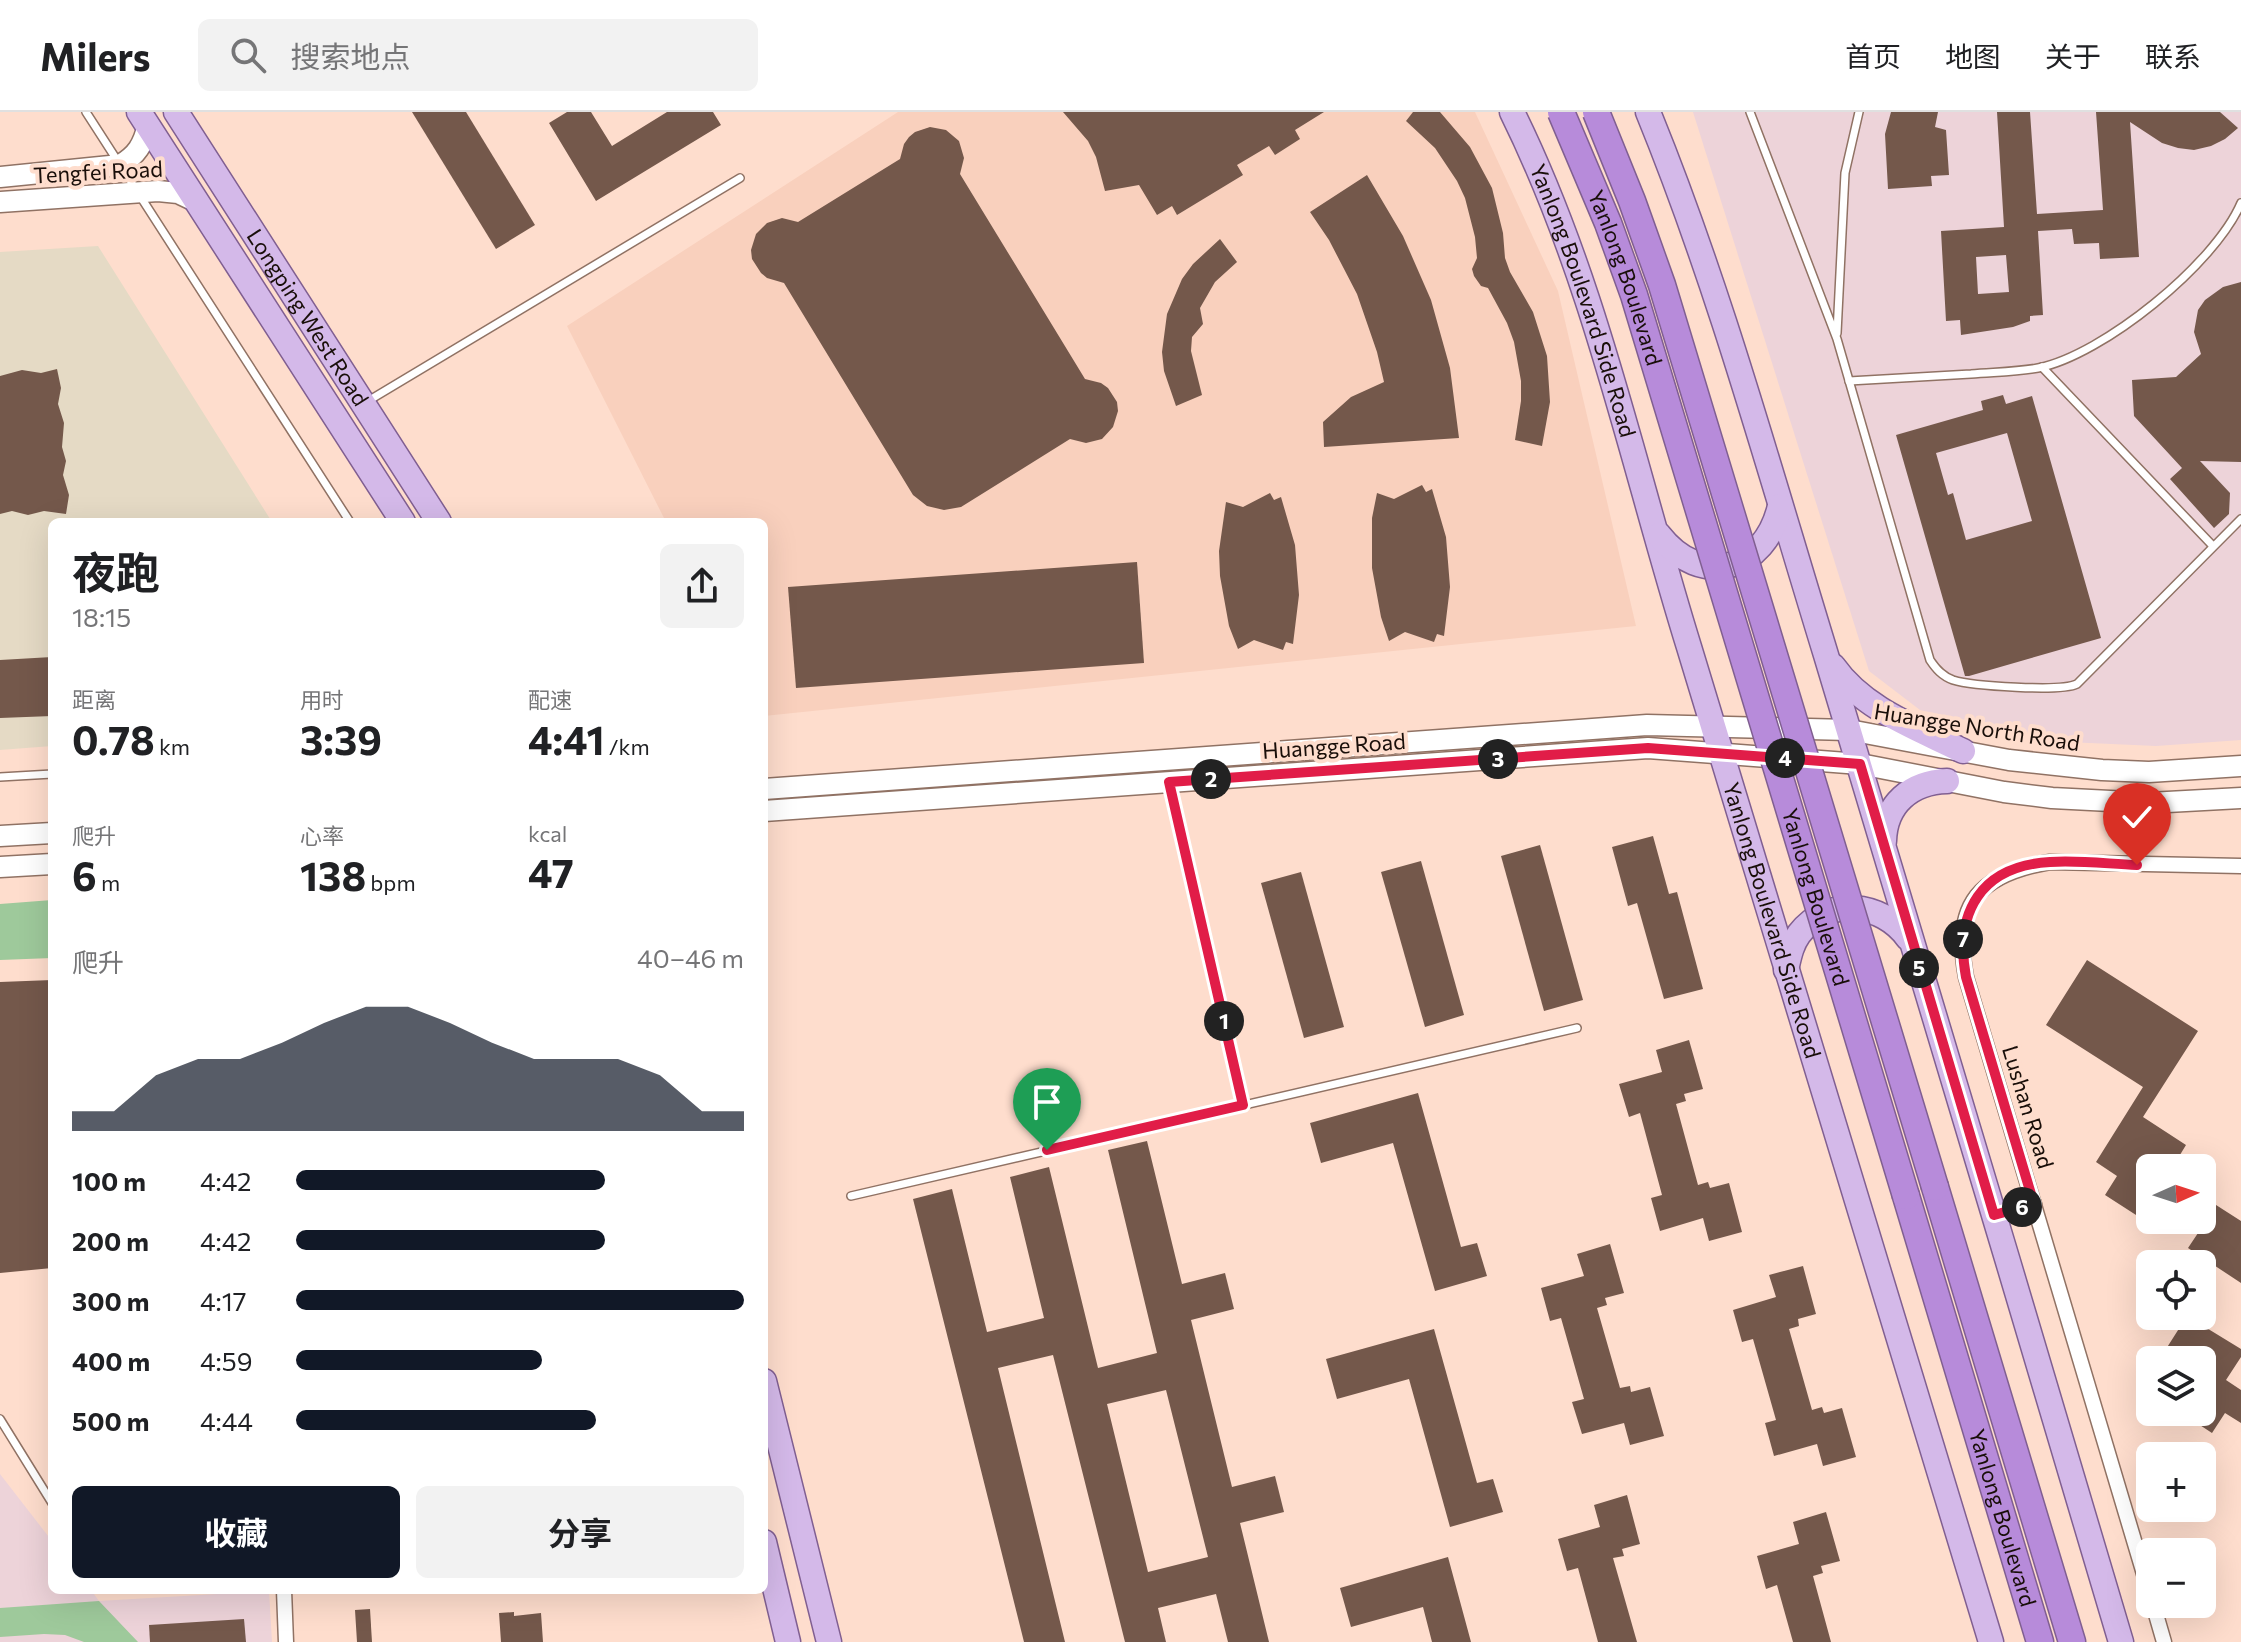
<!DOCTYPE html>
<html lang="zh">
<meta charset="utf-8">
<style>
body{margin:0;font-family:Commissioner,"Noto Sans SC",sans-serif;background:#f2f2f2;color:#202124;height:100vh;display:flex;flex-direction:column;font-size:30px;white-space:nowrap}
*{box-sizing:border-box;margin:0}
p{font-size:26px;color:#757577}
.icon{flex:none;width:44px;height:44px;fill:none;stroke:currentColor;stroke-width:2;stroke-linecap:round;stroke-linejoin:round}
.map{position:relative;flex:1;overflow:hidden}
.sheet{position:absolute;left:48px;top:406px;width:720px;height:1076px;display:flex;flex-direction:column;background:#fff;border-radius:12px;box-shadow:0 8px 32px #0002}
.sheet>*{flex:none}
.needle{width:52px;rotate:87deg}
.tools{position:absolute;left:2136px;top:1042px;display:grid;gap:16px}
.tools a{display:grid;place-items:center;width:80px;height:80px;border-radius:12px;background:#fff;box-shadow:0 8px 32px #0002;font-size:40px}
.pin{position:absolute;display:grid;place-items:center;width:68px;height:68px;color:#fff;margin:-82px -34px;border-radius:50% 50% 50% 0;rotate:-45deg;box-shadow:0 0 8px #0007}
.pin .icon{rotate:45deg}
.km{position:absolute;width:40px;height:40px;margin:-20px;border-radius:50%;background:#222;color:#fff;font-size:22px;line-height:40px;text-align:center}
.round{display:grid;place-items:center;flex:none;width:84px;height:84px;border-radius:12px;background:#f2f2f2}
.summary{display:flex;align-items:center;justify-content:space-between;height:136px;padding:0 24px}
h1{font-size:44px;font-weight:700;line-height:60px}
.figures{display:grid;grid-template-columns:repeat(3,1fr);gap:12px;height:136px;padding:8px 24px}
.figures div{display:grid;align-content:center}
.figures b{font-size:40px;font-weight:700}
.figures small{font-size:22px;font-weight:400}
.figures p{font-size:22px}
.chart{height:224px;padding:16px 24px}
.chart p{display:flex;justify-content:space-between}
.chart svg{width:100%;height:144px;margin-top:8px;fill:#111827;opacity:.7}
.button{display:flex;gap:16px;margin-top:auto;padding:16px 24px}
.button a{flex:1;height:92px;border-radius:12px;background:#111827;color:#fff;font-size:32px;font-weight:700;line-height:92px;text-align:center}
.button a+a{background:#f2f2f2;color:#202124}
ul{padding:0 24px;list-style:none;font-size:26px}
li{display:grid;grid-template-columns:128px 96px 1fr;align-items:center;height:60px}
li i{height:20px;border-radius:10px;background:#111827}
header{display:flex;align-items:center;gap:48px;box-sizing:border-box;height:112px;padding:0 40px;background:#fff;border-bottom:2px solid #e0e0e0}
header strong{font-size:38px}
nav{display:flex;gap:44px;margin-inline-start:auto;font-size:28px}
.search{width:560px;height:72px;background:#f2f2f2;display:flex;align-items:center;gap:20px;box-sizing:border-box;padding:0 28px;border-radius:12px;color:#757577;font-size:30px}
.map>svg:first-child{display:block}
.commercial{fill:#e5dac5}
.built{fill:#f9d0bd}
.education{fill:#edd3d9}
.green{fill:#9ec99b}
.building{fill:#74584b;fill-rule:evenodd}
.lines{fill:none;stroke-linecap:round;stroke-linejoin:round}
.lane-casing{stroke:#907264;stroke-width:10}
.street-casing{stroke:#907264;stroke-width:17}
.secondary-casing{stroke:#907264;stroke-width:23}
.primary-casing{stroke:#805f91;stroke-width:27}
.highway-casing{stroke:#805f91;stroke-width:29}
.lane{stroke:#fff;stroke-width:7}
.street{stroke:#fff;stroke-width:14}
.secondary{stroke:#fff;stroke-width:20}
.primary{stroke:#d4b9e9;stroke-width:24}
.highway{stroke:#b78bda;stroke-width:26}
.highway-bridge-casing{stroke:#805f91;stroke-width:29;stroke-linecap:butt}
.highway-bridge{stroke:#b78bda;stroke-width:26}
.route-casing{stroke:#fff;stroke-width:16}
.route{stroke:#e11d48;stroke-width:10}
.labels{text-anchor:middle;stroke-width:8;stroke-linejoin:round;paint-order:stroke}
.street-label{font-size:22px;fill:#190e09;stroke:#feddcd}
</style>
<header>
<strong>Milers</strong>
<div class="search"><svg class="icon" aria-label="search" viewBox="0 0 24 24"><circle cx="10" cy="10" r="6"/><path d="M15 15l6 6"/></svg>搜索地点</div>
<nav><a>首页</a><a>地图</a><a>关于</a><a>联系</a></nav>
</header>
<div class="map">
<svg width="2241" height="1530" viewBox="0 0 2241 1530">
<rect width="100%" height="100%" fill="#feddcd"/>
<!-- commercial -->
<polygon class="commercial" points="98,134 272,410 52,410 52,634 0,638 0,140"/>
<!-- built -->
<polygon class="built" points="898,0 1475,0 1558,179 1636,514 764,604 764,410 666,410 567,214"/>
<!-- education -->
<g class="education">
<polygon points="1693,0 2241,0 2241,628 2156,634 2067,630 1920,598 1869,559"/>
<polygon points="0,1362 52,1429 52,1478 91,1478 99,1489 269,1479 272,1530 0,1530"/>
</g>
<!-- green -->
<g class="green">
<polygon points="52,788 52,846 0,848 0,792"/>
<polygon points="99,1489 138,1530 84,1530 65,1523 44,1522 0,1525 0,1496"/>
</g>
<!-- building -->
<g class="building">
<polygon points="412,0 466,0 535,113 496,137"/>
<polygon points="567,0 591,0 612,34 667,0 713,0 721,13 596,89 549,11"/>
<polygon points="1063,0 1324,0 1295,18 1300,27 1275,43 1269,34 1237,53 1243,63 1177,103 1172,94 1157,103 1139,73 1105,79 1096,45 1088,29"/>
<polygon points="1413,0 1440,0 1470,35 1492,76 1503,121 1505,146 1510,160 1533,200 1547,244 1550,290 1542,334 1515,328 1521,289 1521,269 1514,230 1507,211 1488,176 1481,174 1474,164 1472,157 1477,146 1475,125 1465,86 1457,69 1435,36 1406,9"/>
<polygon points="1891,0 1938,0 1935,15 1946,18 1949,63 1931,64 1932,74 1888,77 1885,22"/>
<path d="M1997 0H2030L2037 102 2103 98 2096 0H2220L2238 16 2225 27 2211 34 2194 38 2178 36 2162 31 2130 10 2139 145 2100 147 2099 131 2074 132 2072 117 2038 119 2043 203 2030 204V209L2013 215 1961 223 1960 208 1946 209 1941 119 2004 115ZM2006 143 2009 180 1978 182 1976 145Z"/>
<polygon points="930,15 946,18 959,29 964,46 960,62 1085,267 1101,271 1108,276 1117,290 1118,299 1113,315 1102,327 1086,331 1070,327 961,395 944,398 927,394 913,383 784,171 767,166 761,161 752,147 751,138 756,122 767,111 782,106 798,110 900,47 904,32 909,25 915,20"/>
<polygon points="1367,63 1403,124 1431,188 1450,256 1459,326 1324,335 1323,310 1351,285 1384,270 1377,240 1357,182 1329,128 1310,100"/>
<polygon points="1220,127 1237,150 1215,170 1200,196 1203,212 1192,225 1191,239 1202,283 1176,294 1164,259 1162,240 1167,202 1182,167 1193,152"/>
<polygon points="2241,170 2241,350 2200,349 2230,381 2229,402 2214,416 2170,367 2182,356 2134,304 2132,268 2176,265 2201,242 2194,220 2198,198 2205,188 2223,175"/>
<polygon points="57,257 61,276 58,292 64,311 62,335 66,349 63,363 69,383 66,402 44,399 28,403 12,399 0,402 0,264 22,258 41,261"/>
<path d="M2003 283 2006 292 2032 284 2101 526 1969 564H1965L1896 323 1983 298 1981 289ZM2007 321 2032 409 1966 428 1953 381 1948 383 1936 341Z"/>
<polygon points="1422,373 1426,380 1432,377 1446,425 1450,475 1444,524 1437,522 1434,530 1405,520 1389,529 1381,505 1372,456 1372,406 1377,381 1394,387"/>
<polygon points="1270,381 1274,388 1281,385 1295,433 1299,483 1293,532 1286,530 1283,538 1254,528 1238,537 1229,514 1220,464 1219,439 1226,390 1243,395"/>
<polygon points="1137,450 1144,551 796,576 788,475"/>
<polygon points="52,545 52,604 0,606 0,548"/>
<polygon points="1653,724 1669,782 1677,780 1703,877 1664,887 1637,791 1628,794 1612,735"/>
<polygon points="1540,733 1583,888 1544,899 1501,744"/>
<polygon points="1421,749 1464,903 1425,915 1381,760"/>
<polygon points="1301,760 1344,915 1304,926 1261,771"/>
<polygon points="2087,848 2198,919 2143,1005 2186,1033 2172,1056 2150,1056 2150,1112 2105,1083 2117,1064 2096,1050 2143,975 2046,913"/>
<polygon points="52,868 52,1156 0,1161 0,870"/>
<polygon points="1689,928 1703,977 1684,982 1686,989 1676,992 1698,1073 1708,1070 1710,1076 1729,1071 1742,1120 1709,1129 1703,1106 1660,1119 1651,1086 1662,1083 1640,1001 1629,1005 1619,972 1662,960 1656,938"/>
<polygon points="1418,981 1461,1135 1477,1131 1487,1164 1435,1179 1393,1031 1321,1051 1310,1011"/>
<path d="M1147 1029 1182 1172 1225 1161 1234 1197 1191 1208 1232 1375 1275 1364 1284 1400 1240 1411 1269 1530H1228L1216 1482 1158 1496 1166 1530H1125L1053 1243 998 1256 1065 1530H1024L913 1087 952 1077 987 1220 1044 1206 1010 1065 1049 1055 1098 1256 1157 1241 1108 1038ZM1166 1278 1208 1445 1148 1460 1107 1292Z"/>
<polygon points="2202,1084 2241,1109 2241,1171 2188,1136 2202,1115"/>
<polygon points="1610,1132 1624,1181 1605,1186 1607,1193 1597,1196 1620,1276 1630,1274 1631,1280 1650,1275 1664,1324 1630,1333 1624,1311 1582,1322 1572,1290 1584,1287 1561,1206 1550,1209 1541,1176 1584,1164 1577,1142"/>
<polygon points="1803,1154 1816,1202 1798,1207 1799,1214 1789,1217 1812,1298 1822,1295 1824,1301 1842,1296 1856,1345 1823,1354 1817,1332 1774,1344 1765,1311 1776,1308 1753,1227 1742,1230 1733,1198 1776,1185 1769,1163"/>
<polygon points="2187,1204 2241,1237 2241,1245 2226,1268 2241,1278 2241,1311 2225,1301 2212,1321 2180,1300 2202,1300 2202,1248 2159,1248"/>
<polygon points="1434,1217 1477,1371 1493,1367 1503,1400 1450,1415 1409,1267 1337,1287 1326,1247"/>
<polygon points="1627,1383 1640,1432 1622,1437 1624,1444 1613,1446 1637,1530 1598,1530 1578,1456 1567,1459 1558,1427 1600,1415 1594,1393"/>
<polygon points="1826,1400 1840,1449 1821,1454 1823,1461 1813,1464 1831,1530 1793,1530 1777,1473 1766,1477 1757,1444 1799,1432 1793,1410"/>
<polygon points="1448,1445 1471,1530 1432,1530 1423,1495 1351,1515 1340,1476"/>
<polygon points="370,1497 372,1530 357,1530 355,1498"/>
<polygon points="514,1500 514,1504 541,1501 543,1530 501,1530 499,1501"/>
<polygon points="244,1507 246,1530 150,1530 149,1513"/>
</g>
<g class="lines">
<defs>
<g id="lane">
<polyline points="86,0 350,410"/>
<path d="M1750 0 1837 227 1930 548C1936 557 1942 564 1953 568 1972 574 2061 580 2077 572L2241 407"/>
<polyline points="1837,221 1845,61 1859,0"/>
<polyline points="2042,255 2212,433"/>
<path d="M1849 269C1890 267 1930 264 1971 262 1993 260 2016 260 2038 256 2103 243 2215 152 2241 91"/>
<polyline points="368,289 740,66"/>
<polyline points="0,665 52,662"/>
<polyline points="1170,672 1243,993"/>
<polyline points="851,1084 1577,916"/>
<polyline points="0,1307 52,1391"/>
</g>
<g id="street">
<polyline points="1994,1103 2034,1092"/>
<polyline points="284,1478 286,1530"/>
<path d="M2150 1482 1966 865C1952 791 1980 762 2050 750L2241 754"/>
<polyline points="2153,1492 2164,1530"/>
</g>
<g id="secondary">
<path d="M0 65 120 53C137 43 143 33 148 13"/>
<polyline points="0,90 158,79 178,81 197,90"/>
<polyline points="764,677 1647,613 1849,618 2009,648 2102,658 2149,660 2241,654"/>
<polyline points="764,699 1648,636 1860,652 2004,680 2052,686 2149,691 2241,686"/>
<polyline points="0,724 52,721"/>
<polyline points="0,755 52,752"/>
</g>
<g id="primary">
<polyline points="139,0 403,410"/>
<path id="s1" d="M176 0 439 410"/>
<path id="s2" d="M1512 0C1596 170 1633 355 1689 535 1790 866 1890 1198 1991 1530"/>
<path d="M1648 0C1720 176 1770 361 1826 543 1926 871 2023 1201 2121 1530"/>
<path d="M1659 423C1701 477 1765 459 1780 394"/>
<path d="M1833 554C1864 598 1917 616 1963 639"/>
<path d="M1884 729C1885 692 1911 670 1947 669"/>
<path d="M1786 858C1789 845 1791 833 1799 822 1828 784 1882 790 1908 826"/>
<polyline points="764,1269 829,1530"/>
<polyline points="764,1430 788,1530"/>
</g>
<g id="highway">
<polyline points="1935,1075 2072,1530"/>
<path id="s3" d="M1906 1084 2040 1530"/>
</g>
</defs>
<!-- lane casing -->
<use href="#lane" class="lane-casing"/>
<!-- street casing -->
<use href="#street" class="street-casing"/>
<!-- secondary casing -->
<use href="#secondary" class="secondary-casing"/>
<!-- primary casing -->
<use href="#primary" class="primary-casing"/>
<!-- highway casing -->
<use href="#highway" class="highway-casing"/>
<!-- lane -->
<use href="#lane" class="lane"/>
<!-- street -->
<use href="#street" class="street"/>
<!-- secondary -->
<use href="#secondary" class="secondary"/>
<!-- primary -->
<use href="#primary" class="primary"/>
<!-- highway -->
<use href="#highway" class="highway"/>
<defs>
<g id="highway-bridge">
<path id="s4" d="M1561 0 1608 111 1634 183 1906 1084"/>
<polyline points="1596,0 1632,89 1662,173 1935,1075"/>
</g>
</defs>
<!-- highway-bridge casing -->
<use href="#highway-bridge" class="highway-bridge-casing"/>
<!-- highway-bridge -->
<use href="#highway-bridge" class="highway-bridge"/>
</g>
<g class="lines">
<defs>
<path id="route" d="M1047 1038 1243 993 1169 670 1648 636 1860 652 1994 1103 2034 1092 1966 865C1954 800 1981 754 2050 750 2079 748 2109 752 2137 753"/>
</defs>
<!-- route casing -->
<use href="#route" class="route-casing"/>
<!-- route -->
<use href="#route" class="route"/>
</g>
<g class="labels">
<!-- street labels -->
<g class="street-label">
<text transform="translate(98 60) rotate(-3)" y="8">Tengfei Road</text>
<text dy="8" stroke="none"><textPath href="#s4" startOffset="178">Yanlong Boulevard</textPath></text>
<text dy="8" stroke="none"><textPath href="#s2" startOffset="202">Yanlong Boulevard Side Road</textPath></text>
<text dy="8" stroke="none"><textPath href="#s1" startOffset="244">Longping West Road</textPath></text>
<text transform="translate(1977 615) rotate(9)" y="8">Huangge North Road</text>
<text transform="translate(1334 634) rotate(-4)" y="8">Huangge Road</text>
<text dy="8" stroke="none"><textPath href="#s4" startOffset="826">Yanlong Boulevard</textPath></text>
<text dy="8" stroke="none"><textPath href="#s2" startOffset="850">Yanlong Boulevard Side Road</textPath></text>
<text transform="translate(2028 995) rotate(73)" y="8">Lushan Road</text>
<text dy="8" stroke="none"><textPath href="#s3" startOffset="336">Yanlong Boulevard</textPath></text>
</g>
</g>
</svg>
<div class="tools">
<a><svg class="needle" viewBox="-14 -14 28 28"><path d="M0-13l5 13h-10z" fill="#e53935"/><path d="M0 13l5-13h-10z" fill="#757577"/></svg></a>
<a><svg class="icon" aria-label="locate" viewBox="0 0 24 24"><circle cx="12" cy="12" r="6"/><path d="M12 2v4M12 18v4M2 12h4M18 12h4"/></svg></a>
<a><svg class="icon" aria-label="layers" viewBox="0 0 24 24"><path d="M12 4l9 5-9 5-9-5zM3 14l9 5 9-5"/></svg></a>
<a>+</a>
<a>−</a>
</div>
<div class="pin" style="left:1047px;top:1038px;background:#1e9e55"><svg class="icon" aria-label="arrive" viewBox="0 0 24 24"><path d="M6 21V4h12l-3 4 3 4H6"/></svg></div>
<div class="pin" style="left:2137px;top:753px;background:#d93025"><svg class="icon" aria-label="check" viewBox="0 0 24 24"><path d="M5 12l5 5 9-10"/></svg></div>
<b class="km" style="left:1224px;top:909px">1</b>
<b class="km" style="left:1211px;top:667px">2</b>
<b class="km" style="left:1498px;top:647px">3</b>
<b class="km" style="left:1785px;top:646px">4</b>
<b class="km" style="left:1919px;top:856px">5</b>
<b class="km" style="left:2022px;top:1095px">6</b>
<b class="km" style="left:1963px;top:827px">7</b>
<section class="sheet">
<div class="summary"><div><h1>夜跑</h1><p>18:15</p></div><a class="round"><svg class="icon" aria-label="share" viewBox="0 0 24 24"><path d="M12 15V3M7 8l5-5 5 5M5 13v7h14v-7"/></svg></a></div>
<div class="figures">
<div><p>距离</p><b>0.78<small> km</small></b></div>
<div><p>用时</p><b>3:39</b></div>
<div><p>配速</p><b>4:41<small> /km</small></b></div>
</div>
<div class="figures">
<div><p>爬升</p><b>6<small> m</small></b></div>
<div><p>心率</p><b>138<small> bpm</small></b></div>
<div><p>kcal</p><b>47</b></div>
</div>
<div class="chart"><p><span>爬升</span>40–46 m</p>
<svg viewBox="0 0 160 44" preserveAspectRatio="none"><path d="M0 44V38L10 38L20 27L30 22L40 22L50 17L60 11L70 6L80 6L90 11L100 17L110 22L120 22L130 22L140 27L150 38L160 38V44z"/></svg>
</div>
<ul>
<li><b>100 m</b>4:42<i style="width:69%"></i></li>
<li><b>200 m</b>4:42<i style="width:69%"></i></li>
<li><b>300 m</b>4:17<i style="width:100%"></i></li>
<li><b>400 m</b>4:59<i style="width:55%"></i></li>
<li><b>500 m</b>4:44<i style="width:67%"></i></li>
</ul>
<div class="button"><a>收藏</a><a>分享</a></div>
</section>
</div>
